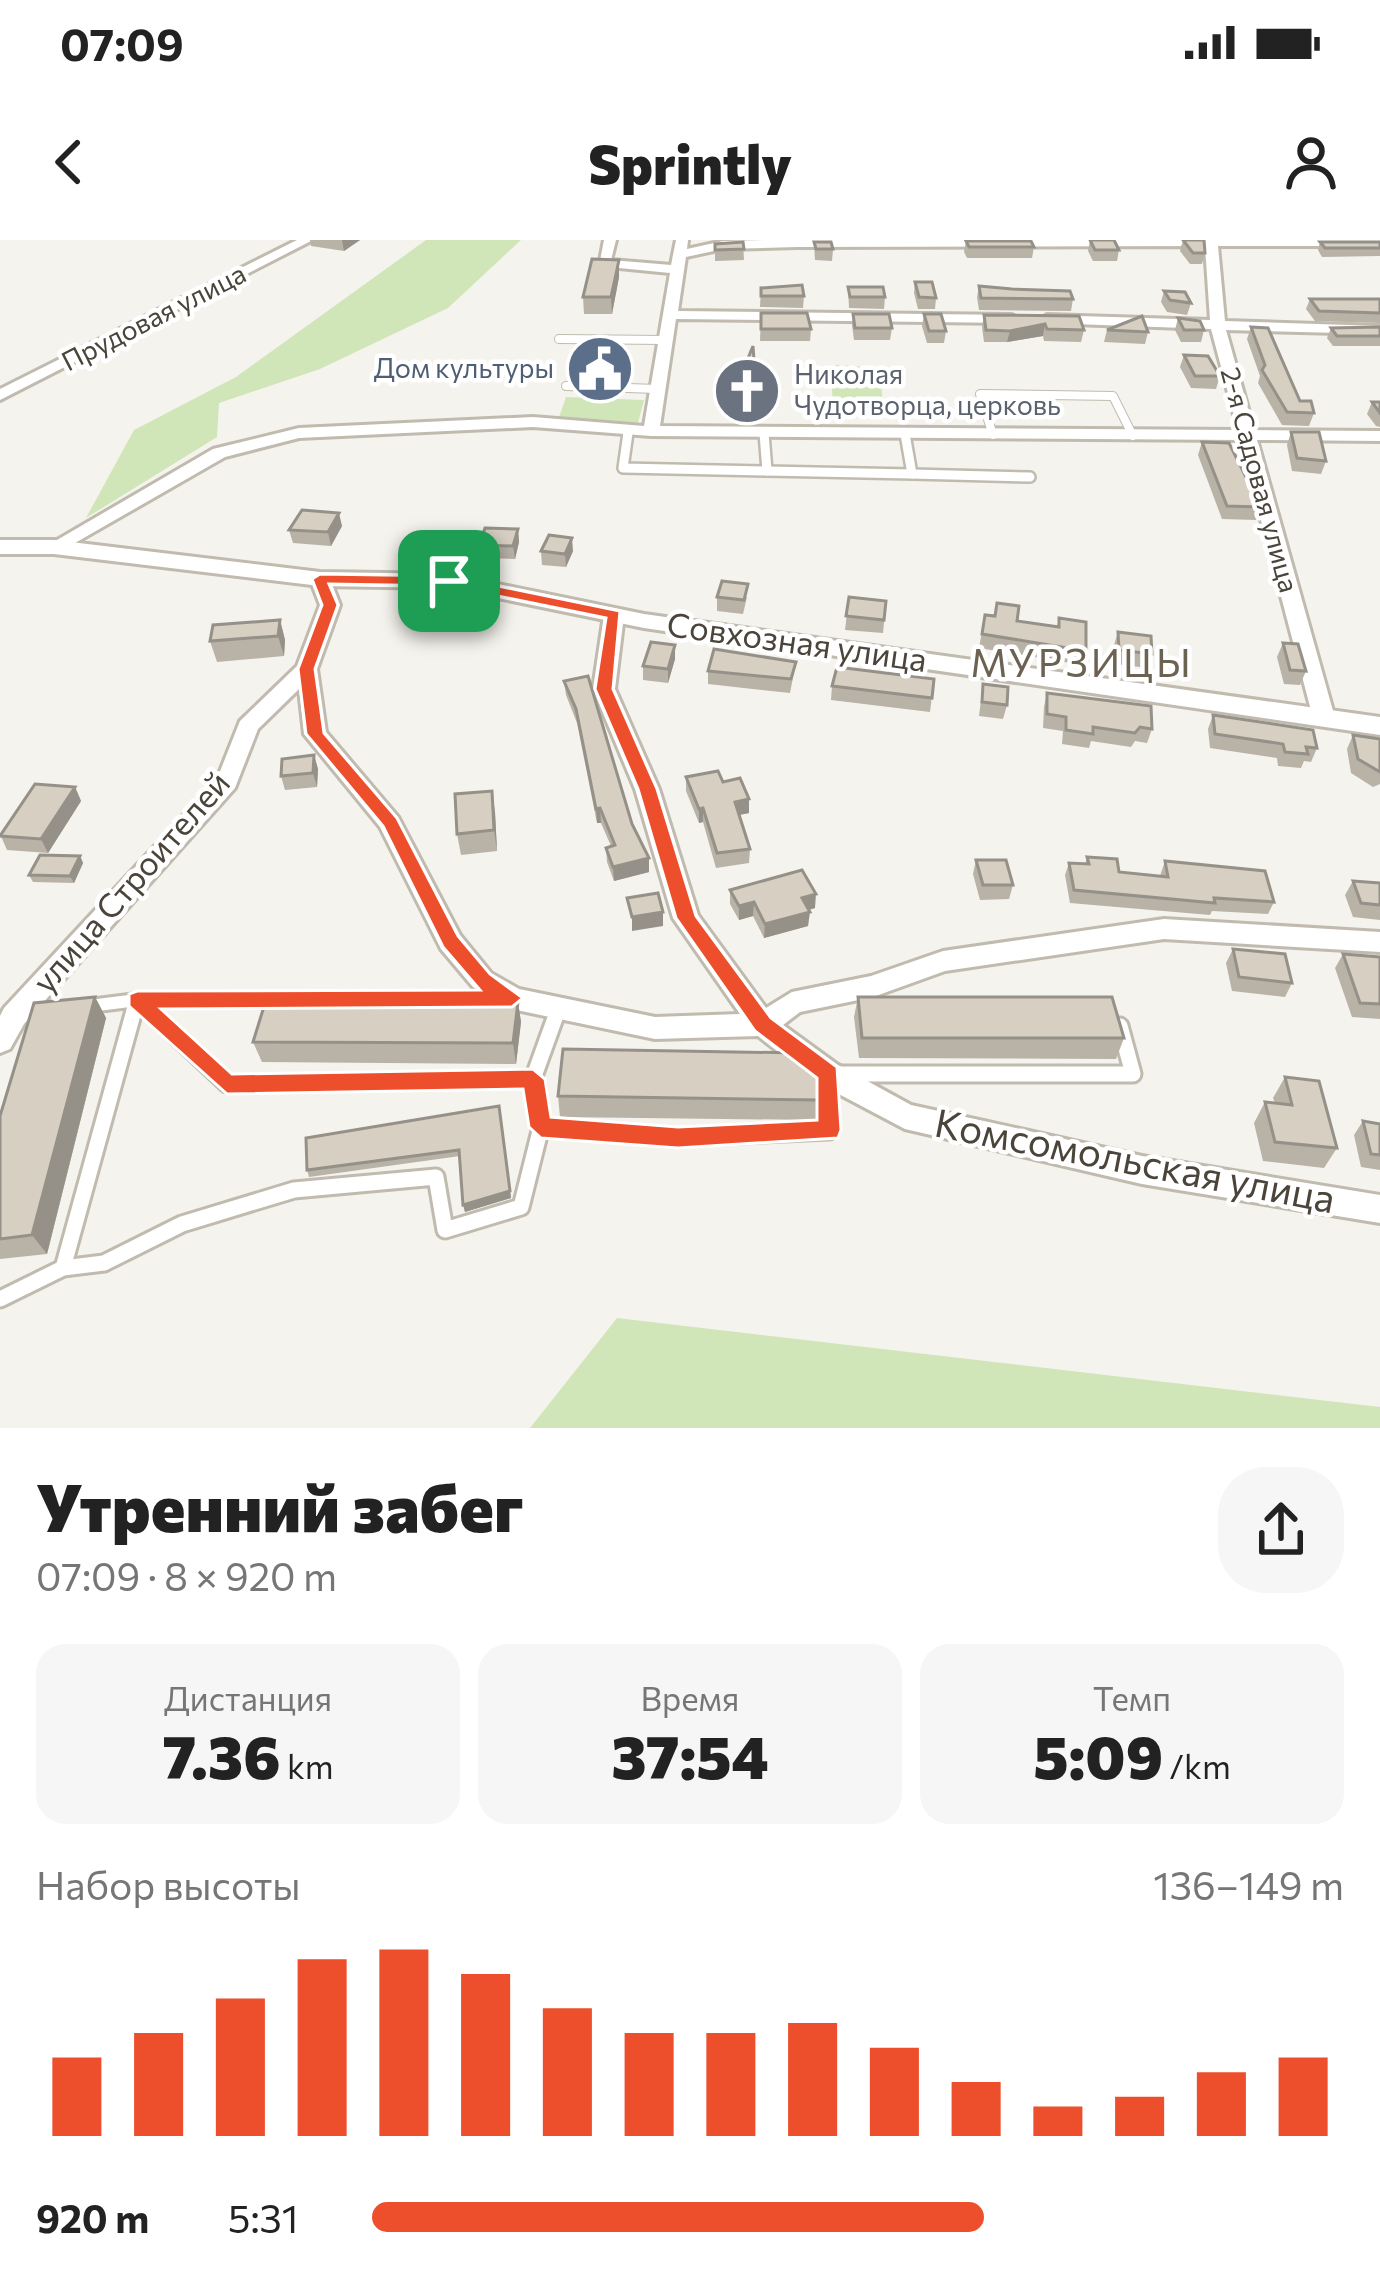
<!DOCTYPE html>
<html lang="ru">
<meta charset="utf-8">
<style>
body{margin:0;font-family:Commissioner,sans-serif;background:#f6f6f6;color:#222;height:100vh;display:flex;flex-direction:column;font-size:45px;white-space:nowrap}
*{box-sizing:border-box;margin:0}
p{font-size:39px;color:#767676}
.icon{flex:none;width:66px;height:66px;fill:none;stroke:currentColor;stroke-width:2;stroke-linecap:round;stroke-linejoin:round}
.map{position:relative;height:1188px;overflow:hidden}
.side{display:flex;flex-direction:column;background:#fff;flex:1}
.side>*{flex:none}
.pin{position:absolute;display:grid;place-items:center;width:102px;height:102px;color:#fff;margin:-51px;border-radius:24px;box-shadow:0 6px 18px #0006}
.round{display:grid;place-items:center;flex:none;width:126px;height:126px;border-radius:48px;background:#f6f6f6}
.head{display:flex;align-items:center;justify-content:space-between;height:204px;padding:0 36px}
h1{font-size:66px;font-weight:800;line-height:90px}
.metrics{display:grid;grid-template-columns:repeat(3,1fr);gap:18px;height:204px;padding:12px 36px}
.metrics div{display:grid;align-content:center;border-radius:30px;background:#f6f6f6;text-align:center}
.metrics b{font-size:60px;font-weight:800}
.metrics small{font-size:33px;font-weight:400}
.metrics p{font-size:33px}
.chart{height:336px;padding:24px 36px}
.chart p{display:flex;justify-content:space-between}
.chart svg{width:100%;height:216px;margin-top:12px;stroke:#ed4f2c;stroke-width:6}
ul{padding:0 36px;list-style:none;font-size:39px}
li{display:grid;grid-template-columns:192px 144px 1fr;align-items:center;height:90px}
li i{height:30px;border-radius:15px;background:#ed4f2c}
.status{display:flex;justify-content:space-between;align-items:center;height:84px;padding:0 60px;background:#fff;direction:ltr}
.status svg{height:33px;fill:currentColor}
header{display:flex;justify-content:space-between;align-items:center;height:156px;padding:0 36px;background:#fff;font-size:54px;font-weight:800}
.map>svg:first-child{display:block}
.green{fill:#d0e6b8}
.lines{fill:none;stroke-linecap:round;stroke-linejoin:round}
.service-far3-casing{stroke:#c1bbaf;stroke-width:10}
.service-far2-casing{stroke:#c1bbaf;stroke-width:14}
.service-far1-casing{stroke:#c1bbaf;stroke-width:18}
.service-casing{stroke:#c1bbaf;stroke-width:21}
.minor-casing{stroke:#c1bbaf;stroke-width:6}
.tertiary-casing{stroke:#c1bbaf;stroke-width:6}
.service-far3{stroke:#fff;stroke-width:8}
.service-far2{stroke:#fff;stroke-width:9}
.service-far1{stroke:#fff;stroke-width:12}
.service{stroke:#fff;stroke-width:15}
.minor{fill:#fff;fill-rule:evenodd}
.tertiary{fill:#fff;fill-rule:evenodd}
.wall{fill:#b8b2a7}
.shaded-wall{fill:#969188}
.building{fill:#d6cfc2;stroke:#969188;stroke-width:3}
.route{fill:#ed4f2c;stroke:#fff;stroke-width:3;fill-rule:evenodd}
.labels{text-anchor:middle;stroke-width:9;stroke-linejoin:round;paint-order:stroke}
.far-street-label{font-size:27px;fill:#4a443a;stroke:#fff}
.far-service-label{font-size:27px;fill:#4e5e75;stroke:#fff;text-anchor:end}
.far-worship-label{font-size:27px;fill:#5b616d;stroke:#fff;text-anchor:start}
.street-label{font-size:33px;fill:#4a443a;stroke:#fff}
.quarter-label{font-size:39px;letter-spacing:3px;fill:#6c6252;stroke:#fff}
.near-street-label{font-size:39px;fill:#4a443a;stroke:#fff}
</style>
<div class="status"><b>07:09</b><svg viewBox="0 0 49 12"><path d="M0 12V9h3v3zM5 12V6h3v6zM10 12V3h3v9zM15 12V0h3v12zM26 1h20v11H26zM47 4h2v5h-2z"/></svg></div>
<header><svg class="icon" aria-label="back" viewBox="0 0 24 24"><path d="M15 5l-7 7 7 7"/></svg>Sprintly<svg class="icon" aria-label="person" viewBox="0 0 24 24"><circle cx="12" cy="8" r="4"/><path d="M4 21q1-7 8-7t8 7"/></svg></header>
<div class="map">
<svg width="1380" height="1188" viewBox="0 0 1380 1188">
<rect width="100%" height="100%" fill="#f5f3ed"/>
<!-- green -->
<g class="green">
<polygon points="426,0 521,0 448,68 320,129 219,163 217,197 86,278 134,190 236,137"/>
<polygon points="837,125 880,128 883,169 833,170 831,127"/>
<polygon points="566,157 644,160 638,183 558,180"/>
<polygon points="617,1078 1380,1167 1380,1188 530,1188"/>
</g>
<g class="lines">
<defs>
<g id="service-far3">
<polyline points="559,99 666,100"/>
<polyline points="566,146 658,149"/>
<polyline points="993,195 980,154 1113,156 1133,196"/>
<polyline points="627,196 628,189"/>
</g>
<g id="service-far2">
<polyline points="628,193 623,228 767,231 764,193"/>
<polyline points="767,231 912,234 905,194"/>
<polyline points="912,234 1030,237"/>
</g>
<g id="service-far1">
<polyline points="137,760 148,770"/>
<polyline points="82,767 137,760 505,759"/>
<polyline points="134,770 137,760"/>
</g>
<g id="service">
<polyline points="145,767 227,844 533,839 559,767"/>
<polyline points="533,839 541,887 678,898 829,891 828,834 1133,834 1120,786"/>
<polyline points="63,1028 135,767"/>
<polyline points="0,1059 63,1028 104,1023 182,984 294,950 436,937 445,990 521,967 541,887"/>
</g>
<g id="minor">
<polygon points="297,0 313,0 0,160 0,149"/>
<path d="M604 0H616L611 20 671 25 676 0H688L687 9 723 1 767 0H1380V6H1218L1225 81 1380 86V94L1226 90 1254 190 1380 191V201L1257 200 1335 478 1332 483H1316L1313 478 1240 200 651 196 533 187 299 198 225 217 61 311H47L45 307 213 209 299 188 533 177 644 186 670 33 599 26ZM1205 6 1210 80 1047 75 1040 79 1047 83 1211 89 1238 190 660 186 676 79 1012 83 1019 79 1012 75 678 71 686 17 723 9 797 7Z"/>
<polygon points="320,333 330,339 340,365 317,429 326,492 398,577 460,695 491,733 519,749 655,777 740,774 673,678 635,549 593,449 604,375 614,369 621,371 624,375 615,449 659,549 698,675 766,768 792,752 871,736 943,711 1164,679 1380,692 1380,712 1164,699 945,731 873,757 800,772 783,785 838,825 911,865 1142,916 1380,955 1380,983 1142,944 905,889 818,843 758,796 655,799 502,767 473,747 441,709 380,587 304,494 299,449 258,489 235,548 24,784 10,809 0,813 0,776 4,768 217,539 240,481 297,426 320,365 310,339"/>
</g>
<polygon id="tertiary" points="0,300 54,300 320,332 449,334 644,374 1380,477 1380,495 644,388 449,348 320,346 54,314 0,314"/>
</defs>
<!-- service-far3 casing -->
<use href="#service-far3" class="service-far3-casing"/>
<!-- service-far2 casing -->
<use href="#service-far2" class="service-far2-casing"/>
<!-- service-far1 casing -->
<use href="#service-far1" class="service-far1-casing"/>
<!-- service casing -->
<use href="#service" class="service-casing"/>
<!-- minor casing -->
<use href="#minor" class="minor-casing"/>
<!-- tertiary casing -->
<use href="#tertiary" class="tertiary-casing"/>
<!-- service-far3 -->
<use href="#service-far3" class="service-far3"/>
<!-- service-far2 -->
<use href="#service-far2" class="service-far2"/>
<!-- service-far1 -->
<use href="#service-far1" class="service-far1"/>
<!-- service -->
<use href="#service" class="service"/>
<!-- minor -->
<use href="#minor" class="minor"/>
<!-- tertiary -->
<use href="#tertiary" class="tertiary"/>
</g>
<!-- wall -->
<g class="wall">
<polygon points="310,0 360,0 344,11 311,6"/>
<polygon points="1090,0 1119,10 1117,21 1093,21 1088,11"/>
<polygon points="1183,0 1205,13 1202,24 1190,24 1180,11"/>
<polygon points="966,1 1034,7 1032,18 967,18 964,12"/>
<polygon points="743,2 744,20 715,21 715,4"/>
<polygon points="814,2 833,9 832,21 815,20"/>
<polygon points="1320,2 1380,2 1380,16 1322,17 1318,10"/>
<polygon points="619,37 612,74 584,74 583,57"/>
<polygon points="915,42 936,58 935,69 918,69 914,53"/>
<polygon points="979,46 1073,59 1071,71 979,70 977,57"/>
<polygon points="848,47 885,57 884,69 849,68"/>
<polygon points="761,48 804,56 803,68 760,67"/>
<polygon points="1164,51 1191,63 1187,75 1167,72 1161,62"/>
<polygon points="1310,59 1380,59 1380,83 1315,81 1306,69"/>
<polygon points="761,73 811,89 810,101 760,101"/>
<polygon points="853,74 892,88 890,100 854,100 852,85"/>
<polygon points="924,74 946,91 944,103 927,103 922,86"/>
<polygon points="984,75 1084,90 1081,102 1044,101 1043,96 1007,102 984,102 982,87"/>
<polygon points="1178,78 1204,90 1201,102 1181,102 1175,90"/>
<polygon points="1251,87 1300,161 1314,173 1309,186 1282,185 1258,143 1260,136 1247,99"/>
<polygon points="1380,87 1380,106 1333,106 1327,98 1331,88"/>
<polygon points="1107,90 1148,92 1145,104 1104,102"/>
<polygon points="753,106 756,161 750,166 733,165 734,153"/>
<polygon points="1184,115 1220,136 1216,149 1191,148 1180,127"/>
<polygon points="605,120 600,139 575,138 575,132"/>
<polygon points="1372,162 1380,162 1380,187 1376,186 1367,174"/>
<polygon points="1291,192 1326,221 1321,234 1292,231 1287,205"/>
<polygon points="1202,202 1261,267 1256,280 1222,279 1198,215"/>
<polygon points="342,286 331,306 293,303 289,290"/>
<polygon points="518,289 519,302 515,319 481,318 479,305"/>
<polygon points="541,311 573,311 566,327 542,325"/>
<polygon points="717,357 747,357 743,374 717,371"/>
<polygon points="849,357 886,361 883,393 845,390"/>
<polygon points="985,375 1057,387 1059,378 1086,411 1083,425 979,408"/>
<polygon points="280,380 285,400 284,416 217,422 210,401"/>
<polygon points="1118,392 1152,414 1148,428 1115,424 1114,405"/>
<polygon points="1283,403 1306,431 1300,445 1284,444 1277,417"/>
<polygon points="675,405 675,419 668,443 643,440 643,426"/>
<polygon points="796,422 790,453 708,444 708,431"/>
<polygon points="934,439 930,472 831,460 832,446"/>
<polygon points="564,441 632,584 649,632 614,641 607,622 606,608 611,606 601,583 597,583 577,483 566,455"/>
<polygon points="983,444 1007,465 1003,479 979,476"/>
<polygon points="1047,453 1152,489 1147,503 1135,501 1131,507 1091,501 1089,508 1062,504 1063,491 1043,488 1044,467"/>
<polygon points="1213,475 1317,508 1311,522 1304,521 1301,528 1278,526 1277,518 1210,508 1208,489"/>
<polygon points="1353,495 1380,499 1380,544 1373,547 1351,533 1347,509"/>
<polygon points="314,515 318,529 317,547 285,550 281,536"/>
<polygon points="686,537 723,542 749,573 739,575 750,609 749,623 716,628 703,582 699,583 686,551"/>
<polygon points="75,547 81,561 48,613 7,610 0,594"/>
<polygon points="495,572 497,611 461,615 457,594"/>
<polygon points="80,616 83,623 74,643 33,642 29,635"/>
<polygon points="1087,617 1119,632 1160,636 1165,621 1274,662 1268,674 1212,671 1210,675 1070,663 1065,635 1069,623 1085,624"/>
<polygon points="976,620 1013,645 1009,659 980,660 973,634"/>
<polygon points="1353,641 1380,643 1380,680 1353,677 1345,655"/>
<polygon points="730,650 815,668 809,670 808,686 764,698 753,676 739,680 730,664"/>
<polygon points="1233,709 1292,743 1285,757 1232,751 1226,723"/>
<polygon points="1343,714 1380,717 1380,779 1352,777 1335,728"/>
<polygon points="95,757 106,778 47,1014 0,1019 0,876"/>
<polygon points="858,757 1124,798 1116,819 859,818 854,777"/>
<polygon points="518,762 521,782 516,824 262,822 253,802"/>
<polygon points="1285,837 1337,908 1324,928 1263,921 1254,883 1265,862 1275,863 1273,858"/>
<polygon points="558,856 819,860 817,880 560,877"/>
<polygon points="499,866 511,958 465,972 460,916 309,937 307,930"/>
<polygon points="1363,881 1380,884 1380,930 1361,927 1354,895"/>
</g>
<!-- shaded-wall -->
<g class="shaded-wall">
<polygon points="342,0 360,0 344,11"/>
<polygon points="619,20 619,37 612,74 611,57"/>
<polygon points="1045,84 1043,96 1007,102 1010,91"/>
<polygon points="756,149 756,161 750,166 751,154"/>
<polygon points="339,273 342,286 331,306 328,292"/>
<polygon points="518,289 519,302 515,319 513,306"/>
<polygon points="572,298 573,311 566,327 565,314"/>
<polygon points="280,380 285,400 284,416 278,396"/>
<polygon points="675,405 675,419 668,443 668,429"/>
<polygon points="314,515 318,529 317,547 313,533"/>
<polygon points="75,547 81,561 48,613 41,599"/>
<polygon points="492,551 495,572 497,611 494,590"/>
<polygon points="749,559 749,573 734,576 735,562"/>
<polygon points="600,568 601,583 597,583 596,569"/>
<polygon points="703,568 703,582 699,583 699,569"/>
<polygon points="80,616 83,623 74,643 70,636"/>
<polygon points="649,618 649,632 614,641 613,627"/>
<polygon points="816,654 815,668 801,672 802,658"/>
<polygon points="754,662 753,676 739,680 739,666"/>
<polygon points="663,672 663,686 632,691 632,677"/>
<polygon points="810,672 808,686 764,698 765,684"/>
<polygon points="95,757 106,778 47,1014 32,995"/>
<polygon points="518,762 521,782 516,824 513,803"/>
<polygon points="499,866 511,958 465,972 463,965"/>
</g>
<!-- building -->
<g class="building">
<polygon points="1090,0 1114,0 1119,10 1095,10"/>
<polygon points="1183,0 1204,0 1205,13 1193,13"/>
<polygon points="966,1 1031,1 1034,7 969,7"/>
<polygon points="743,2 744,9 715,10 715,4"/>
<polygon points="814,2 831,2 833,9 816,9"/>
<polygon points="1320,2 1380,2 1380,8 1325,8"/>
<polygon points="592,19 619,20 611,57 583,57"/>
<polygon points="915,42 932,42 936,58 919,57"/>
<polygon points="802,45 804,56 761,56 761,48"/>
<polygon points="979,46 1012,49 1070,51 1073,59 981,58"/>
<polygon points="848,47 883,47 885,57 850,57"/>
<polygon points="1164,51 1185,52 1191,63 1170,60"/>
<polygon points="1310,59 1380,59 1380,73 1319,71"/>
<polygon points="761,73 807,73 811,89 761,89"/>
<polygon points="853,74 889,74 892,88 855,88"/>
<polygon points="924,74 941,74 946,91 929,91"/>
<polygon points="984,75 1079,76 1084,90 1047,89 1045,84 1010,91 986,90"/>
<polygon points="1142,76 1148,92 1107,90"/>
<polygon points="1178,78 1200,81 1204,90 1184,90"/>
<polygon points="1251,87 1268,88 1300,161 1311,161 1314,173 1287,172 1262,130 1265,125"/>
<polygon points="1380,87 1380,96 1337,96 1331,88"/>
<polygon points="753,106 756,149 751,154 734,153"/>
<polygon points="580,114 605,114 600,133 575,132"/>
<polygon points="1184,115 1208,116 1220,136 1195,136"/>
<polygon points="1372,162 1380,162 1380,173"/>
<polygon points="1291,192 1319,192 1326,221 1297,218"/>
<polygon points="1202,202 1229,203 1261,267 1227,266"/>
<polygon points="302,270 339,273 328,292 289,290"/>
<polygon points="485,288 518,289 513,306 479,305"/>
<polygon points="549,295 572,298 565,314 541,311"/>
<polygon points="722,341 748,344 744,360 717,357"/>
<polygon points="849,357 886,361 884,380 846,376"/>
<polygon points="997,363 1019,366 1017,381 1059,387 1059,378 1086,382 1086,411 982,394 985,375 995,376"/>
<polygon points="280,380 278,396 210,401 213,385"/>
<polygon points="1118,392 1151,396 1152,414 1119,410"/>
<polygon points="651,402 675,405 668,429 643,426"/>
<polygon points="1283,403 1298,404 1306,431 1290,430"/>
<polygon points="714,409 796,422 791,439 708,431"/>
<polygon points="837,427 934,439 932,458 832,446"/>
<polygon points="588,436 632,584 649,618 613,627 606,608 615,605 600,568 596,569 576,469 564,441"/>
<polygon points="983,444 1008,447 1007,465 982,462"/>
<polygon points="1047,453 1151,466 1152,489 1140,487 1135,493 1093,487 1093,494 1066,490 1066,477 1047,474"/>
<polygon points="1213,475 1313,490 1317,508 1306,507 1308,514 1285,512 1283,504 1215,494"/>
<polygon points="1353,495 1380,499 1380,532 1358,519"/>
<polygon points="314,515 313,533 281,536 282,519"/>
<polygon points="718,531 723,542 740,538 749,559 735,562 750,609 717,613 703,568 699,569 686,537"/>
<polygon points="35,544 75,547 41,599 0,596"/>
<polygon points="492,551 494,590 457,594 455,554"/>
<polygon points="40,615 80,616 70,636 29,635"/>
<polygon points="1087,617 1117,619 1119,632 1168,637 1165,621 1265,631 1274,662 1214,658 1215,663 1074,650 1069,623 1089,624"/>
<polygon points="976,620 1006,620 1013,645 983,645"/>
<polygon points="802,630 816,654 802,658 810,672 765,684 754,662 739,666 730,650"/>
<polygon points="1353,641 1380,643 1380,665 1361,663"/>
<polygon points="658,653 663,672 632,677 627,658"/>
<polygon points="1233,709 1285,714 1292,743 1239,737"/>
<polygon points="1343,714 1380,717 1380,764 1360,763"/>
<polygon points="95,757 32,995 0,999 0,876 34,763"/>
<polygon points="858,757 1112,757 1124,798 862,798"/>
<polygon points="266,760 518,762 513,803 253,802"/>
<polygon points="563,809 801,813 819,827 819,860 558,856"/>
<polygon points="1285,837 1319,841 1337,908 1275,902 1265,862 1292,865"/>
<polygon points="499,866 510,951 463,965 459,910 307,930 306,898"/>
<polygon points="1363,881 1380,884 1380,915 1371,914"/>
</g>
<!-- route -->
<path class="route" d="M320 334 449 336 620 371 613 449 657 549 696 676 771 778 837 827 841 890 838 898 678 908 541 898 529 887 523 849 227 854 129 766V754L137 751 480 750 443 707 383 586 306 494 298 429 322 365 312 339ZM329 344 449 346 606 378 595 449 638 549 676 678 755 791 817 838V880L678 887 551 877 545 839 533 829 232 834 161 769 512 767 523 758 490 734 458 696 397 578 324 493 315 429 338 365Z"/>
<!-- icons -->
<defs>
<symbol id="civic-disc" viewBox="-11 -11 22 22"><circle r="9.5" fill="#5c6f8a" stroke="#fff"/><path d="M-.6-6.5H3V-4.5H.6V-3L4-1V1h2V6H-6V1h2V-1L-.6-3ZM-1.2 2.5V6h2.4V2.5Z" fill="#fff"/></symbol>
<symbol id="church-disc" viewBox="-11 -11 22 22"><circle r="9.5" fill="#6b7280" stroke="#fff"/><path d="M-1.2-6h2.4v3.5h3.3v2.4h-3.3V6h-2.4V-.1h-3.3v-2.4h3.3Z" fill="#fff"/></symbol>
</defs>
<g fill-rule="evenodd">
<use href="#civic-disc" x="562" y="91" width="76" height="76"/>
<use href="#church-disc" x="709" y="113" width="76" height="76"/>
</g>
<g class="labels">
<!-- far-street labels -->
<g class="far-street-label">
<text transform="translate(154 78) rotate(-27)" y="9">Прудовая улица</text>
<text transform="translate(1259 240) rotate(75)" y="9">2-я Садовая улица</text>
</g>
<!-- far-service labels -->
<g class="far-service-label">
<text x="554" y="138">Дом культуры</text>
</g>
<!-- far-worship labels -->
<g class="far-worship-label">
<text x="794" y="144">Николая<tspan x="794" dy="31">Чудотворца, церковь</tspan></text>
</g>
<!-- street labels -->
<g class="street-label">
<text transform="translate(797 402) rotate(8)" y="12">Совхозная улица</text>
<text transform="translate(131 642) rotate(-49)" y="12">улица Строителей</text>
</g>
<!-- quarter labels -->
<g class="quarter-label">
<text x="1082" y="437">МУРЗИЦЫ</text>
</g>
<!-- near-street labels -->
<g class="near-street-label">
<text transform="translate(1135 921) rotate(11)" y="14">Комсомольская улица</text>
</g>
</g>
</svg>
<div class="pin" style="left:449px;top:341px;background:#1e9e55"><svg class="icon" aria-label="arrive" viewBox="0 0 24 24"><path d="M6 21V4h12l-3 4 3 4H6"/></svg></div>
</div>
<section class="side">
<div class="head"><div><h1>Утренний забег</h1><p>07:09 · 8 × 920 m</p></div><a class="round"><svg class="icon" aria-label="share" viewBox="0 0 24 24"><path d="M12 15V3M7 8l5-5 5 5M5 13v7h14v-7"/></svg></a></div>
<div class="metrics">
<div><p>Дистанция</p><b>7.36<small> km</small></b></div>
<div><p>Время</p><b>37:54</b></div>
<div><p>Темп</p><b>5:09<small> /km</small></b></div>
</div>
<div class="chart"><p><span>Набор высоты</span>136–149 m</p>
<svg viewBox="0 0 160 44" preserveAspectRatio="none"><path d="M5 44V28M15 44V23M25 44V16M35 44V8M45 44V6M55 44V11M65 44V18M75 44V23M85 44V23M95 44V21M105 44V26M115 44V33M125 44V38M135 44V36M145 44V31M155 44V28"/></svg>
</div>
<ul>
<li><b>920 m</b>5:31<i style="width:63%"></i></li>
</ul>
</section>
